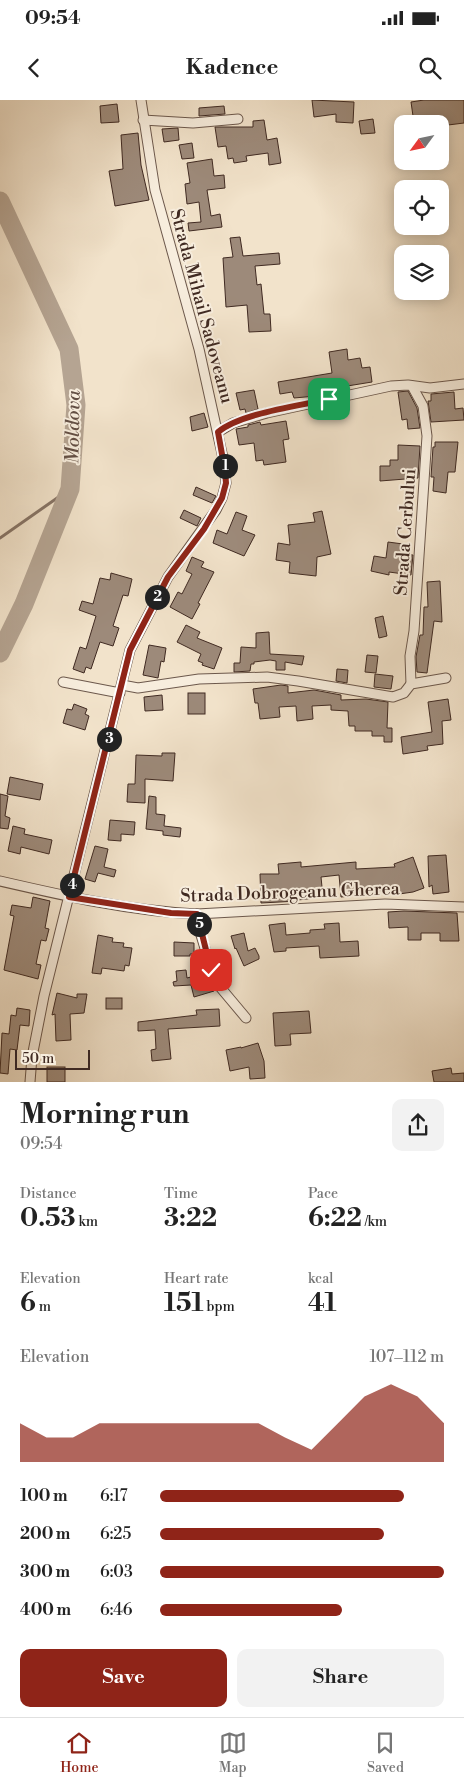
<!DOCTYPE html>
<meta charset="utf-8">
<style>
body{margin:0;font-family:"Libre Bodoni",serif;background:#f2f2f2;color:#222;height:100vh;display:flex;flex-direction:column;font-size:19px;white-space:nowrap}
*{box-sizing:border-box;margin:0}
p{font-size:16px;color:#767676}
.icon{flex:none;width:28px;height:28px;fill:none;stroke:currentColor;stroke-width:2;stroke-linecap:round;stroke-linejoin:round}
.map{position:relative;height:982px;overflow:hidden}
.panel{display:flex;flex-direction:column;background:#fff;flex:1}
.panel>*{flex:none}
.needle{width:32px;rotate:237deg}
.buttons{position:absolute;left:394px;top:15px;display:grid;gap:10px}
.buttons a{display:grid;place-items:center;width:55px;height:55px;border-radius:10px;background:#fff;box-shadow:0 2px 12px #0003;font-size:25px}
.scale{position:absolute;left:15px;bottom:12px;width:75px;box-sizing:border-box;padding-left:5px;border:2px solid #402a22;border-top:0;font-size:14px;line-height:18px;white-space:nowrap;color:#402a22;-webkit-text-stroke:4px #f7eddd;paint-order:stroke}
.pin{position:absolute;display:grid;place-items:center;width:42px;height:42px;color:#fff;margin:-21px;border-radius:10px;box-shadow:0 2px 8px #0006}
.km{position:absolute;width:25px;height:25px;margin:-12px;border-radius:50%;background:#222;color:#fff;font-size:14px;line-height:25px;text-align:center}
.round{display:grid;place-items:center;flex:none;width:52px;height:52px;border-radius:10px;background:#f2f2f2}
.headline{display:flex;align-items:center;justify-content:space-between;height:85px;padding:0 20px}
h1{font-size:28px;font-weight:700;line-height:38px}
.figures{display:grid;grid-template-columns:repeat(3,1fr);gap:8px;height:85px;padding:5px 20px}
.figures div{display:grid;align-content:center}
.figures b{font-size:25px;font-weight:700}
.figures small{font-size:14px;font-weight:400}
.figures p{font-size:14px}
.chart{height:140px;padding:10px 20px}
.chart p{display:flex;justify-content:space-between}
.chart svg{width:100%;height:90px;margin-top:5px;fill:#8f2418;opacity:.7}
.primary-button{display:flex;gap:10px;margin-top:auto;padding:10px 20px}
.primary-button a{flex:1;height:58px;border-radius:10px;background:#8f2418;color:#fff;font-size:20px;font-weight:700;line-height:58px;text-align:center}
.primary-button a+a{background:#f2f2f2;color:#222}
ul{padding:0 20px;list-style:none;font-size:16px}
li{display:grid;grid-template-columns:80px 60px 1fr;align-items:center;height:38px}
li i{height:12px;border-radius:6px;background:#8f2418}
.status{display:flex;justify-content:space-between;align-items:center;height:35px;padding:0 25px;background:#fff;direction:ltr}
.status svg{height:14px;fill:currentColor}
header{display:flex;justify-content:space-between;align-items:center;height:65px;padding:0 20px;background:#fff;font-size:22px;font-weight:700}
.menu{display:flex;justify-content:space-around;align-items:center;height:70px;border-top:1px solid #e0e0e0;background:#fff;font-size:14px;color:#767676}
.menu a{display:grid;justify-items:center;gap:2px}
.menu .on{color:#8f2418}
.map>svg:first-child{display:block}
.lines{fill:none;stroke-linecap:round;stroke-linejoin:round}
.stream{stroke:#867365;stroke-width:3}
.river{stroke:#b5a492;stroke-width:19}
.building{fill:#9d8a7a;stroke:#402a22}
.minor-casing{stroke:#6c584c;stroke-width:11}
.minor{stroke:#f7eddd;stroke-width:9}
.route-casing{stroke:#fff;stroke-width:10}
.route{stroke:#8f2418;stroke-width:6}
.labels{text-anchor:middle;stroke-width:4;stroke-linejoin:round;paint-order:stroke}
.street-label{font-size:18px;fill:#402a22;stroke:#f7eddd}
.water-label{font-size:19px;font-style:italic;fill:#634f44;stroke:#f7eddd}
</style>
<div class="status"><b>09:54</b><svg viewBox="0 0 49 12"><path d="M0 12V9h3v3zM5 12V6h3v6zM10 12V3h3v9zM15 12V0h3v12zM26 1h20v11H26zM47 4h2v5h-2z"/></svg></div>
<header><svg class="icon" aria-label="back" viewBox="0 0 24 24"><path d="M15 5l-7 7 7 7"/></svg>Kadence<svg class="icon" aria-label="search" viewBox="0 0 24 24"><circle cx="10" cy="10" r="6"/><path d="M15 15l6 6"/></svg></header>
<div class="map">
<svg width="464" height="982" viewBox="0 0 464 982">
<rect width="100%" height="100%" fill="#f2e3cb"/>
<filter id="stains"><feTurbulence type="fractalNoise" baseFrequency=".004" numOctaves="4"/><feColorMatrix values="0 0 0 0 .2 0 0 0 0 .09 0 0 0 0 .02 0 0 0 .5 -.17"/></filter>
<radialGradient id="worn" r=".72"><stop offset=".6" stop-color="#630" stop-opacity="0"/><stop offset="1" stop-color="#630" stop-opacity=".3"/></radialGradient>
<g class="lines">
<!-- stream -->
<polyline class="stream" points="0,438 70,389"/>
<!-- river -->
<polyline class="river" points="0,101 69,249 76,305 70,389 24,504 0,553"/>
</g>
<!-- building -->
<g class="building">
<polygon points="312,0 354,2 353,23 336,22 336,14 314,17"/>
<polygon points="424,0 464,0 464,23 440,26 440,24 414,23 411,2"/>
<polygon points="117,4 119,22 101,23 100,6"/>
<polygon points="224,6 225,14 199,16 199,8"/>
<polygon points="373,19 375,33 361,34 359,21"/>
<polygon points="264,20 267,40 277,38 281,63 269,65 268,53 246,56 247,61 234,63 233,58 228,59 226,46 218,47 215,27 253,27 253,21"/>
<polygon points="178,28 179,40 164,42 162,29"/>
<polygon points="138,33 141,65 149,100 115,106 109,71 123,69 121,35"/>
<polygon points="192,43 194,58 182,59 179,45"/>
<polygon points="212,59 214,76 224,75 225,88 207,90 211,116 220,114 222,127 189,131 188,123 201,122 199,102 187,104 185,84 190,83 187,63"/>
<polygon points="240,137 243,156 279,153 280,164 255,166 257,185 261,184 264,214 270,214 271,231 249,232 247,205 226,207 223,158 233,157 230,138"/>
<polygon points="347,249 348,260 360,258 362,268 370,267 372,282 341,287 342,290 316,296 294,298 292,292 280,294 278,282 332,273 329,252"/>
<polygon points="254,290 258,309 246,313 245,309 240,310 236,293"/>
<polygon points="408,291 417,308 420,328 408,329 407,319 402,320 398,292"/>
<polygon points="454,292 455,309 463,308 464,320 431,322 428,301 431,301 431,294"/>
<polygon points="204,313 208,327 192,331 190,317"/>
<polygon points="286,321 289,339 283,340 286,362 264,365 263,360 256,361 254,343 239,345 236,329 248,327 248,325 260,322 261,325"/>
<polygon points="435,342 458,342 455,372 448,372 446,393 433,391 434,377 431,377 433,347 435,347"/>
<polygon points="398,345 420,346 418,378 380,381 380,366 390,366 390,360 398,360"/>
<polygon points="196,387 216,396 212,403 193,395"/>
<polygon points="184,410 201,418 197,426 180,418"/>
<polygon points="322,411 331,454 317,457 316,476 289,473 290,462 276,460 278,443 290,445 288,425 315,422 313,413"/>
<polygon points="236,412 247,416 242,430 255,435 244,456 213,443 217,430 227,434"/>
<polygon points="388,442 403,444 402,454 413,455 411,475 389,472 389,475 371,471 374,456 386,458"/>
<polygon points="192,457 204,462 201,467 214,472 198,503 200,504 192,519 170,507 178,492 182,494 192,474 186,471"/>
<polygon points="111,473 132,479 128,496 123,495 113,526 119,528 113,546 100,542 91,569 86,567 84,573 73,569 80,547 86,549 96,516 79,510 82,501 93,504 100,478 110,480"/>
<polygon points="440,481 442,522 434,521 427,573 417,572 416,557 420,535 423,535 424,507 428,507 427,482"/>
<polygon points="383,516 387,536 379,538 375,518"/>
<polygon points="186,525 200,532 197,538 222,548 214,569 202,565 203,563 198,561 201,554 177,542"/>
<polygon points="269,532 270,554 304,556 302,565 285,562 285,570 276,570 276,561 270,560 254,562 254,564 251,564 250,571 234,572 234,563 240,563 241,547 256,548 256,533"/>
<polygon points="149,545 166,548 164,562 161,561 158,578 143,575"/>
<polygon points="367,555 378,556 376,573 365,572"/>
<polygon points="337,569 348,570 347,583 336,581"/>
<polygon points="375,574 393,576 391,589 374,587"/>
<polygon points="281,585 288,586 288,593 314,590 341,595 341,600 366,599 388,602 387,628 392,628 392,642 384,642 384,636 372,636 372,631 355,631 355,626 349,626 348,611 331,610 331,605 312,606 313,619 297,621 296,606 279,607 280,617 260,619 258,603 255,603 253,589"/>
<rect x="188" y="593" width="17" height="21"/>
<polygon points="162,595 163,610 145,611 144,597"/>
<polygon points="448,599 451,620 442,621 443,644 427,646 428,650 403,654 401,637 432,632 428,602"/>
<polygon points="74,604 87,609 85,614 89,616 85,630 63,623 67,609 72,610"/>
<polygon points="162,653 175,653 173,681 145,679 145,703 127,702 128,684 135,684 136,655 162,656"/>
<polygon points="10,677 43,684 40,700 7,694"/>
<polygon points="0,694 8,696 5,716 10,718 8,729 0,728"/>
<polygon points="149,696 156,697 156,714 165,715 164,726 181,728 180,737 163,735 163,731 146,729"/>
<polygon points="110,720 135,722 134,735 121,734 121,741 108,740"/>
<polygon points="13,726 25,729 24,734 52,740 49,754 21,747 20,754 8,751"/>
<polygon points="95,746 108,749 104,767 116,770 114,777 98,773 95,782 85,779"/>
<polygon points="446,755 449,792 433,794 432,785 429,787 428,756"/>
<polygon points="413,757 424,788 413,792 392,795 391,790 374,791 374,793 351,794 351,796 341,797 339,775 321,777 323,797 298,800 298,801 261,803 260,774 279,774 278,764 301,762 301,767 356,762 356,769 395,767 394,764"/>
<polygon points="33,797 50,801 45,828 49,829 46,841 41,840 36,864 41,865 38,879 4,870 14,816 10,815 12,805 31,808"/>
<polygon points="404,811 457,813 459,841 440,841 440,833 421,833 421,840 408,840 408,827 389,828 388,812"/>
<polygon points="285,823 286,835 310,833 310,830 325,829 324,824 339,823 340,842 358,841 359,856 320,858 319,846 286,848 286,851 274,852 269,825"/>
<polygon points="244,833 248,851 255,848 259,856 259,859 244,866 236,848 235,849 231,836"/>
<polygon points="98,835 113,838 112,842 124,843 123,847 132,848 129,866 125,865 124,871 102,868 101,874 92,873"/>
<polygon points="174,842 194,843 194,854 190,854 190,856 174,856"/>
<polygon points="186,870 187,878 206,873 214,891 194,897 191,885 174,886 173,882 177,881 176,871"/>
<polygon points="57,893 77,898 77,894 87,894 84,913 70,914 71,940 56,941 55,914 52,915"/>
<rect x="106" y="898" width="16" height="11"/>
<polygon points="17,908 30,910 29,926 20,925 17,950 10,949 8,974 0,973 2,933 9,934 11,915 16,916"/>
<polygon points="219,909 220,926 168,929 171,959 152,961 151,950 156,949 155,930 138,931 138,922 197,915 196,910"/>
<polygon points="309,911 311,933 290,934 291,945 275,946 273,913"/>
<polygon points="258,943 264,961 265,978 250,979 249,967 230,971 226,950 241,947 241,948"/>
<rect x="47" y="967" width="18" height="15"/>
<polygon points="451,968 452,974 464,973 464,982 434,982 432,971"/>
</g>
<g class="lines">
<defs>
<g id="minor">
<polyline points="143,20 193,23 238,19"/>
<polyline points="218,332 233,323 267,313 391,286 408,285 430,288 464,284"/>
<polyline points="63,582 120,593"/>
<polyline points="411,584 410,556 414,531 427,336 423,306 412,286"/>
<polyline points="122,585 138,588 199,579 267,577 298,581 393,597 404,593 411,584 446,578"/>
<path d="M0 781C65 796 130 811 197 814L385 804 464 807"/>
<polyline points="197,814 200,832 215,881 246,918"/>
<polyline points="30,982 32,957 44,896 130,550 168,477 216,410 222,398 226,383 223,358 199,249 155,90 141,0"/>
</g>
</defs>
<!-- minor casing -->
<use href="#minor" class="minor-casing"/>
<!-- minor -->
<use href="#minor" class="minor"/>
</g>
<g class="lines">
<defs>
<path id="route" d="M211 870 197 814 171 813 69 797 130 550 168 477 204 429 222 398 226 383 225 371 218 332C241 313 299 306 329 299"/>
</defs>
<!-- route casing -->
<use href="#route" class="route-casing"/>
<!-- route -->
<use href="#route" class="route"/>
</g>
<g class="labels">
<!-- street labels -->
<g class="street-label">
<text transform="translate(202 206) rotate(75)" y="6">Strada Mihail Sadoveanu</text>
<text transform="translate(405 432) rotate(-86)" y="6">Strada Cerbului</text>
<text transform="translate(290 792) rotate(-2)" y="6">Strada Dobrogeanu Gherea</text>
</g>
<!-- water labels -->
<g class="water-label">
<text transform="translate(72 327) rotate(-89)" y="7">Moldova</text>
</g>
</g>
<rect width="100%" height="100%" filter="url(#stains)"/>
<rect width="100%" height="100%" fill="url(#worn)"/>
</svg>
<div class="buttons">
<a><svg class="needle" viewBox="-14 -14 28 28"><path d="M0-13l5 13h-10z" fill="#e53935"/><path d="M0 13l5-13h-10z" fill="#767676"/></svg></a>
<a><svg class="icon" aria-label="locate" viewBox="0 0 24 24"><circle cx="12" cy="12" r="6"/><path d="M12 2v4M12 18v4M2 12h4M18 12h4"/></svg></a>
<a><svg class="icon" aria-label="layers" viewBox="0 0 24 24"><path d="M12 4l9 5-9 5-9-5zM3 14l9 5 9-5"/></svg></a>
</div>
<div class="scale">50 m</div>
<div class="pin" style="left:329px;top:299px;background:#1e9e55"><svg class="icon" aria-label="arrive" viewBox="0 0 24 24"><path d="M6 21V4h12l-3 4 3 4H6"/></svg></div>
<div class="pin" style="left:211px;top:870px;background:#d93025"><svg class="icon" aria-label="check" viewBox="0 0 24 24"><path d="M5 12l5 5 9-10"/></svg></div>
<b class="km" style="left:225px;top:366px">1</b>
<b class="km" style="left:157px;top:497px">2</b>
<b class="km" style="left:109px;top:639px">3</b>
<b class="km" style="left:72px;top:785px">4</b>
<b class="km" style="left:199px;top:824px">5</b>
</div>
<section class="panel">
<div class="headline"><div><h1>Morning run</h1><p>09:54</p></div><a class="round"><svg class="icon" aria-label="share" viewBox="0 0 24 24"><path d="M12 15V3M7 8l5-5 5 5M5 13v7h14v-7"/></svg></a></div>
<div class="figures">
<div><p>Distance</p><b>0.53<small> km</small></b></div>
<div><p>Time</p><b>3:22</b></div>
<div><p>Pace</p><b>6:22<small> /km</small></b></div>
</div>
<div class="figures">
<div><p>Elevation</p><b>6<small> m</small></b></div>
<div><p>Heart rate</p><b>151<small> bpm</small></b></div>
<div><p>kcal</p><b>41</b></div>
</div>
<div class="chart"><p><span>Elevation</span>107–112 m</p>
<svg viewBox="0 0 160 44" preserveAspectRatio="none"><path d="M0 44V25L10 32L20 32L30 25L40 25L50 25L60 25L70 25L80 25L90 25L100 32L110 38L120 25L130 12L140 6L150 12L160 25V44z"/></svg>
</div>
<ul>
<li><b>100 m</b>6:17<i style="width:86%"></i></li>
<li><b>200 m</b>6:25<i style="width:79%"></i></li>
<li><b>300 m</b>6:03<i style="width:100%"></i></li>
<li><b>400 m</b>6:46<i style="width:64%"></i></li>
</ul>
<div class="primary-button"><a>Save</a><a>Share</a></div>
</section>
<nav class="menu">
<a class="on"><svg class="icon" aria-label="home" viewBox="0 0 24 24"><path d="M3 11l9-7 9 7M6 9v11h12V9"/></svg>Home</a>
<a><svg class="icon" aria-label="map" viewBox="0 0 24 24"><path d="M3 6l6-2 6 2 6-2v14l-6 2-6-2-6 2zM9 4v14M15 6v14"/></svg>Map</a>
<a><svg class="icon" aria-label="saved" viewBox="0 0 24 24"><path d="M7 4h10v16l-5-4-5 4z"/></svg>Saved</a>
</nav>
